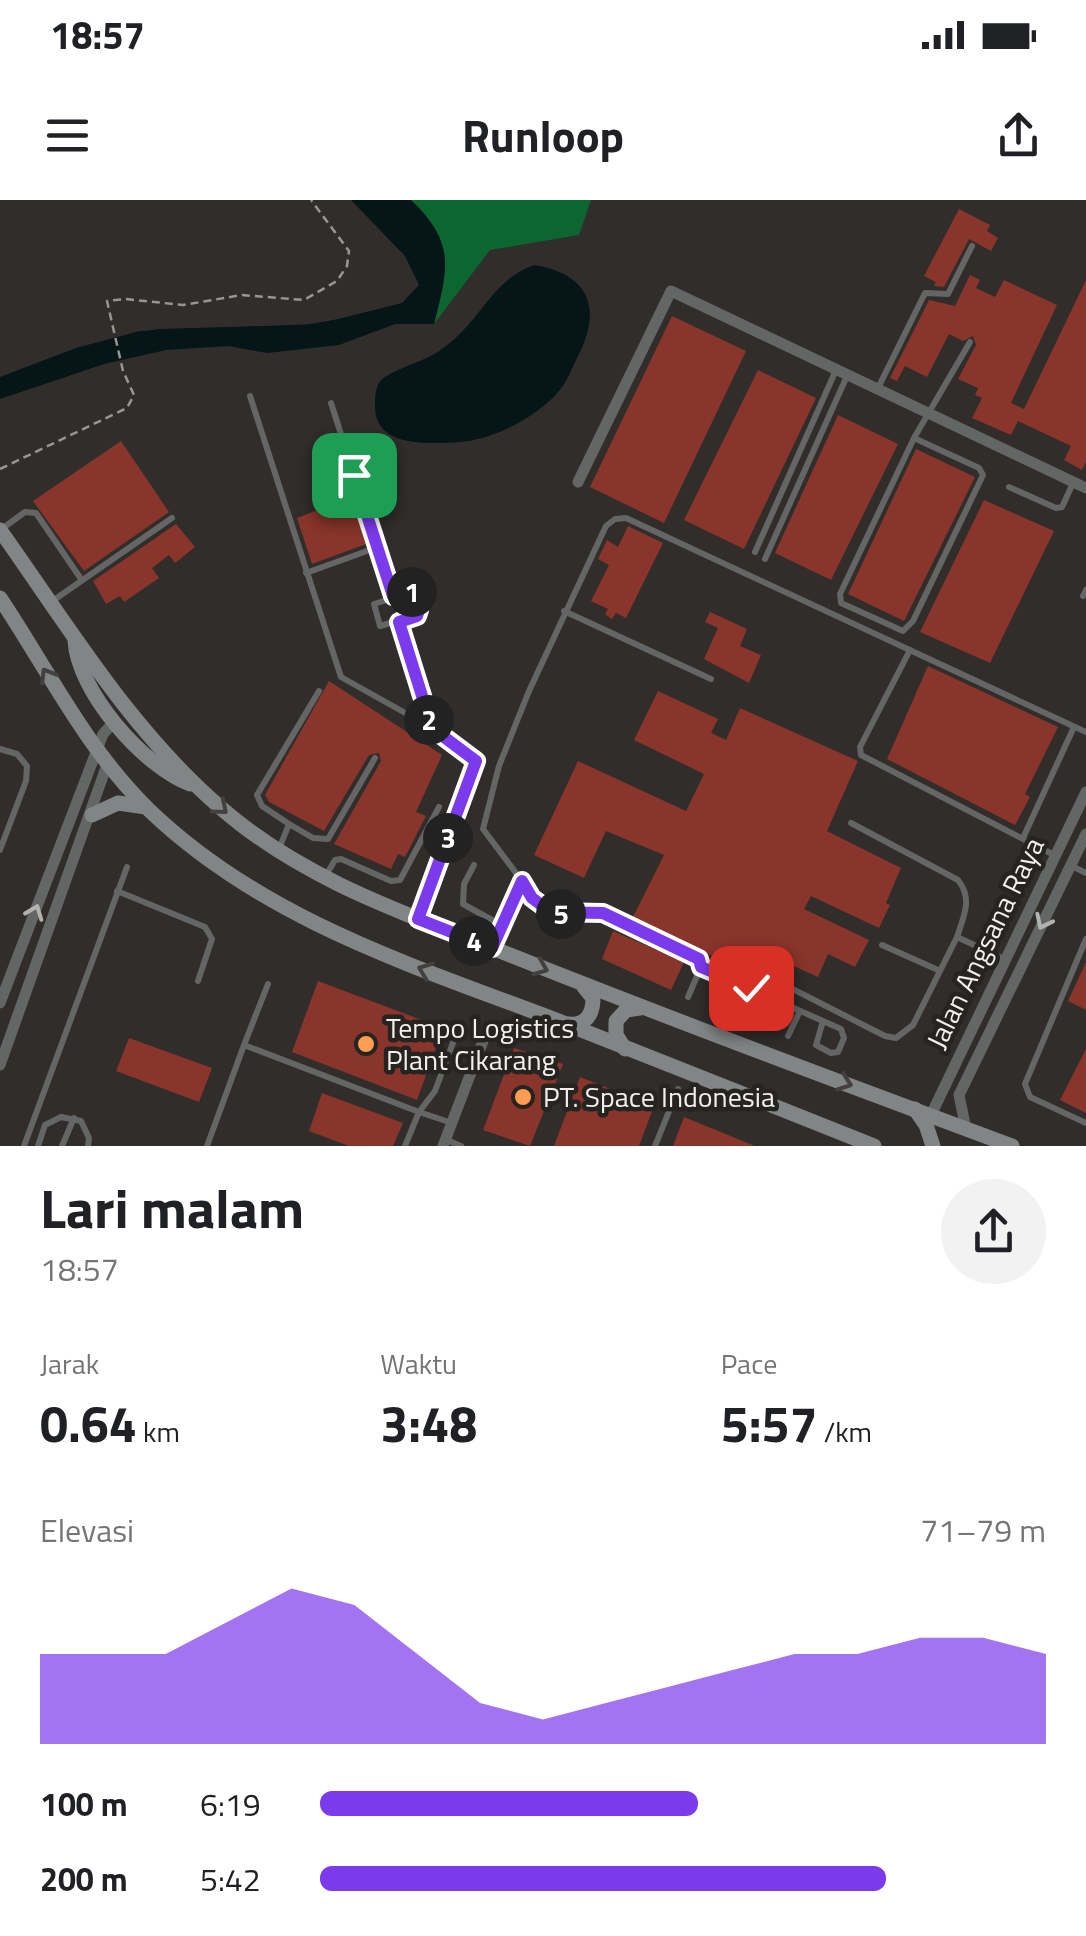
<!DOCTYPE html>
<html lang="id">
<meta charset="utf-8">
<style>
body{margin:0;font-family:"Titillium Web",sans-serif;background:#f2f2f2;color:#202124;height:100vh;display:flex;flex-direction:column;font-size:38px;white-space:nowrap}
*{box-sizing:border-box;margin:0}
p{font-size:32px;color:#757577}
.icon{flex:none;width:55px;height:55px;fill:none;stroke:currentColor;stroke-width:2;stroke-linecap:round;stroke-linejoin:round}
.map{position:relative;height:946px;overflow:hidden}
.side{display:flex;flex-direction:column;background:#fff;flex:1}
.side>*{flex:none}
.pin{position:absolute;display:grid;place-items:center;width:85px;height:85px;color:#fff;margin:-42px;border-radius:20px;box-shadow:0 5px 15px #0006}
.km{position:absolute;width:50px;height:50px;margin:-25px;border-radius:50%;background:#222;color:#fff;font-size:28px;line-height:50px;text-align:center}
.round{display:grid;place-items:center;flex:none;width:105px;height:105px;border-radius:52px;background:#f2f2f2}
.headline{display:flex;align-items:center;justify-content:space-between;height:170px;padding:0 40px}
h1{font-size:55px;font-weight:700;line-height:75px}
.figures{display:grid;grid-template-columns:repeat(3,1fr);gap:15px;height:170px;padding:10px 40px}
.figures div{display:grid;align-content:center}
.figures b{font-size:50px;font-weight:700}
.figures small{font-size:28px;font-weight:400}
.figures p{font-size:28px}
.chart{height:280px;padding:20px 40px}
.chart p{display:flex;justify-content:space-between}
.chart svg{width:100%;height:180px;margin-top:10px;fill:#7c3aed;opacity:.7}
ul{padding:0 40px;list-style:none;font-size:32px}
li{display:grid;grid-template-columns:160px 120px 1fr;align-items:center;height:75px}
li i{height:25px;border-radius:12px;background:#7c3aed}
.status{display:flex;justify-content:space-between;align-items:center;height:70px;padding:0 50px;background:#fff;direction:ltr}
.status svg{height:28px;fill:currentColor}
header{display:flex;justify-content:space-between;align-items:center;height:130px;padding:0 40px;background:#fff;font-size:45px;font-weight:700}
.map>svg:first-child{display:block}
.forest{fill:#0d662f}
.water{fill:#051518}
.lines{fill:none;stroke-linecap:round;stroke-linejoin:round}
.river{stroke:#051518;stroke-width:18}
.building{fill:#89352b}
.path{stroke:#989694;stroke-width:2.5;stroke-dasharray:8 5;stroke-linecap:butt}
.lane{stroke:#646666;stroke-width:6}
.street{stroke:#646666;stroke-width:11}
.secondary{stroke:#828585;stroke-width:15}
.oneway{stroke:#42413f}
.oneway2{stroke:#b2b2b1}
.route-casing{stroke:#fff;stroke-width:20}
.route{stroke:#7c3aed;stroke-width:12}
.poi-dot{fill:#fc9d53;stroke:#262421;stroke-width:4}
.labels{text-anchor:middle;stroke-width:9;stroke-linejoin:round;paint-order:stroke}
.street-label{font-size:28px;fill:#f2f0ef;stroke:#262421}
.poi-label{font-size:28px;fill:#f2f0ef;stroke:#262421;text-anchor:start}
</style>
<div class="status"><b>18:57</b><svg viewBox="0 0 49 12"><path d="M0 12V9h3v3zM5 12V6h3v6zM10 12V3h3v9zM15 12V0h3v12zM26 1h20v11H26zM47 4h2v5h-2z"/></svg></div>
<header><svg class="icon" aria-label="menu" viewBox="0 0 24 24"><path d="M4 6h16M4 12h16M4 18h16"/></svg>Runloop<svg class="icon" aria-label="share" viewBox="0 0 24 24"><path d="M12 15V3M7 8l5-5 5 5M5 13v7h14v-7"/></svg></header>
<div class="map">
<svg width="1086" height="946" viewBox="0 0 1086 946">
<rect width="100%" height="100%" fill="#302d2b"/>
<!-- forest -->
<path class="forest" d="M411 0H591L579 35 490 50 434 124C448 68 456 44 411 0Z"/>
<!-- water -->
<g class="water">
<path d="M351 0H411C456 43 448 68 434 124H395L339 145 267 153 228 146 166 150 104 164 0 199V177L76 148 140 131 318 124 402 103 419 85 405 56Z"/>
<path d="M534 65C590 74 603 109 577 158 572 168 567 182 559 191 537 217 493 240 459 242 428 244 373 248 375 204 375 194 376 183 385 177 404 165 428 161 446 146 480 121 493 79 534 65Z"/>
</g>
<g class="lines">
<!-- river -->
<polyline class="river" points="143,142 158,138 305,134 375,122"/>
</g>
<!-- building -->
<g class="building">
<polygon points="959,9 990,25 987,31 998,38 991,51 969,39 944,87 934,86 936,82 924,76"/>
<polygon points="970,75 980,80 976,88 995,97 1004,80 1057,105 1011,203 1024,209 1086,80 1086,262 1082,270 1064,260 1071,246 1018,221 1011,235 972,218 982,198 975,195 978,188 958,179 976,145 973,136 963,141 949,134 927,177 905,166 897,181 890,178 929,100 955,106"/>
<polygon points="672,116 746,151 664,323 590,287"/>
<polygon points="758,170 816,198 744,349 684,320"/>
<polygon points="838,215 898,244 831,380 775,353"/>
<polygon points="121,241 169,312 84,371 33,301"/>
<polygon points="916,249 975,277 904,421 848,394"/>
<polygon points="351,297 369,343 312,364 297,318"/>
<polygon points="984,300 1054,331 990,463 920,432"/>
<polygon points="176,324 195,347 175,363 169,355 152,368 159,378 124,402 120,396 106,404 93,381"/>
<polygon points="628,326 663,343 626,418 616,413 612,419 605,414 608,409 591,401 609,365 598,359 607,340 618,347"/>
<polygon points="710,412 747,429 740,446 761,455 749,483 704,459 718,428 705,422"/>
<polygon points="928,466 1058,527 1025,594 1030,597 1015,625 887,559"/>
<polygon points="329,481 442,555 416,612 426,616 405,657 398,654 391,669 334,644 381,561 379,553 369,555 324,631 269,602 265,595"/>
<polygon points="658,491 718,519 711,533 726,540 740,508 858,561 827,631 901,668 886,703 890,705 879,728 811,696 804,709 869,740 855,767 828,754 818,777 767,754 755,769 755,777 633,717 664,655 606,631 584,678 534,655 578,561 686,611 704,574 634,540"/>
<polygon points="613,731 684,762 671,790 602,759"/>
<polygon points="1086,762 1086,810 1068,801"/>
<polygon points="318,781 443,828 417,900 292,852"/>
<polygon points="129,838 212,868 199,902 116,871"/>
<polygon points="514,848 563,864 530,946 483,930"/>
<polygon points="1086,849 1086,913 1060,900"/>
<polygon points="580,877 654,906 639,946 554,946"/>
<polygon points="322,893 403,923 393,946 349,946 309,931"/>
<polygon points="684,917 755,946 673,946"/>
</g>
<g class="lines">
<!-- path -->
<polyline class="path" points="0,269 127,208 134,195 123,171 107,101 125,99 183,105 242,95 304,100 337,81 347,66 349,51 311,0"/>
<!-- lane -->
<g class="lane">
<polyline points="878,188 925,93 948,94 972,46"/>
<polyline points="250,196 341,477 432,528 399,422"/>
<polyline points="331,203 393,396"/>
<polyline points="914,238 979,268 983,275 913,421 903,431 841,403 840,394 914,238 970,142"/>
<polyline points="1009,287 1056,308 1062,307 1073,283"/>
<polyline points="3,328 25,312 36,313 81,379"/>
<polyline points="755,352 836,170"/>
<polyline points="765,359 847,176"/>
<polyline points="306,373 378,347"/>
<polygon points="412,392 419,410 417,415 380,426 374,404"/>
<polyline points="1083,396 1086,390"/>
<polyline points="51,402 172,318"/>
<polyline points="564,411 711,479"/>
<polyline points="910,450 860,547 861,555 1056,656"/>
<polyline points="0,549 17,554 27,566 26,581 0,650"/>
<path d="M851 623 958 680C973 699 964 715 957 737"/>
<polyline points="289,624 313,638 328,639 375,558"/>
<polyline points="1023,638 1074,527"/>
<polyline points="279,649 289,624 262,606 257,595 319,491"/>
<polyline points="474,665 464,684 463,704 501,725"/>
<polyline points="1072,666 1086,673"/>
<polyline points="325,677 335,660 341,659 391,681 400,680 439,607"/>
<polyline points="522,682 532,698 551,712 603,713 699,759 701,767 688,797"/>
<polyline points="117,691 205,727 212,739 198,781"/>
<polyline points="419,718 476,564 474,557 432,528"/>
<polyline points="1086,739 1025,884 1030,897 1086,923"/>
<polyline points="493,745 522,681 483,629 499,566 529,491 606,326 615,319 626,318 1086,532"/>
<polyline points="882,745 938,770"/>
<polyline points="701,767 841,829 844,838 838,852 831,853 816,845 823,821"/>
<polyline points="761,773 885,836 896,838 913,825 957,737 1004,759"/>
<polyline points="713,806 727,777"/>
<polyline points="738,816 751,788"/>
<polyline points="763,826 775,800"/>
<polyline points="788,836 800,811"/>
<polyline points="244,845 268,784"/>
<polyline points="447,940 461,946"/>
<polyline points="24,946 127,667"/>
<polyline points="38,946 45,925 61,917 81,921 89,938 88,946"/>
<polyline points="62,946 74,918"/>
<polyline points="207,946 244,845 419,912 435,891 457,832"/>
<polyline points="405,946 419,912 452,923"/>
<polyline points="655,946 678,889"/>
</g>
<!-- street -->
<g class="street">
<polyline points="578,282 671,91 1086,288"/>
<polyline points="0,803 103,534 114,522"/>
<polyline points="0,865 108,562"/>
<polyline points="931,915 1086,592"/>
<polyline points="966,929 959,895 1086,634"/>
<polyline points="443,946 483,841"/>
</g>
<!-- secondary -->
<g class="secondary">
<path d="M0 330C69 427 130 530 221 608 303 680 409 715 510 755 676 821 844 884 1012 946"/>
<path d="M0 398C48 470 85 547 148 609 262 719 411 765 556 820 662 861 768 904 874 946"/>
<path d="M75 440C77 491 144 567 190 584"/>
<polyline points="92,615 118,603 146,607"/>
<path d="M569 824C586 826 593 814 593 798L584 787"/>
<polyline points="625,849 616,835 616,821 626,810 640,808"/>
<polyline points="915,909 926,925 933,946"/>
</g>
</g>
<!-- one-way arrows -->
<defs><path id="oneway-chevron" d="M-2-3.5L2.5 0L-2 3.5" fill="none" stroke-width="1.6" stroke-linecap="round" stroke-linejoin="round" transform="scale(2.5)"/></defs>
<g class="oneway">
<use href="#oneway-chevron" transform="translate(47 475) rotate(-121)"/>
<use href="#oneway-chevron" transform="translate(221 608) rotate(40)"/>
<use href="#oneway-chevron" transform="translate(541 768) rotate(22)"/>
<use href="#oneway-chevron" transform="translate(425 770) rotate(-159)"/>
<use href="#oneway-chevron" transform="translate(845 883) rotate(20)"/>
</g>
<g class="oneway2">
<use href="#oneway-chevron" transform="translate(35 712) rotate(-69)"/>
<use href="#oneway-chevron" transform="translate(1043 722) rotate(116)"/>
</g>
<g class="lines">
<defs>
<polyline id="route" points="354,275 393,396 412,392 419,410 417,416 399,422 432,528 476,561 418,719 492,748 522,681 532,698 551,712 603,713 699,759 701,767 751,788"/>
</defs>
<!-- route casing -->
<use href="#route" class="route-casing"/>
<!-- route -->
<use href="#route" class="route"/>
</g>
<!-- markers -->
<g class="poi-dot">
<circle cx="366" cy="844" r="10"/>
<circle cx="523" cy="897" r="10"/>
</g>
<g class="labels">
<!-- street labels -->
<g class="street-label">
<text transform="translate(985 743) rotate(-64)" y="10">Jalan Angsana Raya</text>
</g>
<!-- poi labels -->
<g class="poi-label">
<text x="386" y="838">Tempo Logistics<tspan x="386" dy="32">Plant Cikarang</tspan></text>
<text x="543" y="907">PT. Space Indonesia</text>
</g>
</g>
</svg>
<div class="pin" style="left:354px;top:275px;background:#1e9e55"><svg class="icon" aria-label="arrive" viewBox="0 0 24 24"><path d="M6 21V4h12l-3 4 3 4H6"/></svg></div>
<div class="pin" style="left:751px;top:788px;background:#d93025"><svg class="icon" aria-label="check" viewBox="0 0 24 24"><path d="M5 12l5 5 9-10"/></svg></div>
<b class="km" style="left:412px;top:392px">1</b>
<b class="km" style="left:429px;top:520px">2</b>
<b class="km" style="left:448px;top:638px">3</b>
<b class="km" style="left:474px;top:741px">4</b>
<b class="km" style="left:561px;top:714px">5</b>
</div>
<section class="side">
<div class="headline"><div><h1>Lari malam</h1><p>18:57</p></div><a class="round"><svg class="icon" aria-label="share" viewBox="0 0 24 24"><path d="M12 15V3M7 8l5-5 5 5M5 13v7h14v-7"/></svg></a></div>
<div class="figures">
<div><p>Jarak</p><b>0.64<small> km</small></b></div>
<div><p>Waktu</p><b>3:48</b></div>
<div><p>Pace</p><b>5:57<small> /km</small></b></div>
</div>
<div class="chart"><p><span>Elevasi</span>71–79 m</p>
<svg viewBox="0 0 160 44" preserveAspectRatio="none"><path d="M0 44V22L10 22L20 22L30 14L40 6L50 10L60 22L70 34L80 38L90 34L100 30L110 26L120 22L130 22L140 18L150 18L160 22V44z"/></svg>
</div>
<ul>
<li><b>100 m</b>6:19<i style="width:52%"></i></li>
<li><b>200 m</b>5:42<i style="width:78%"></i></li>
</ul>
</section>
